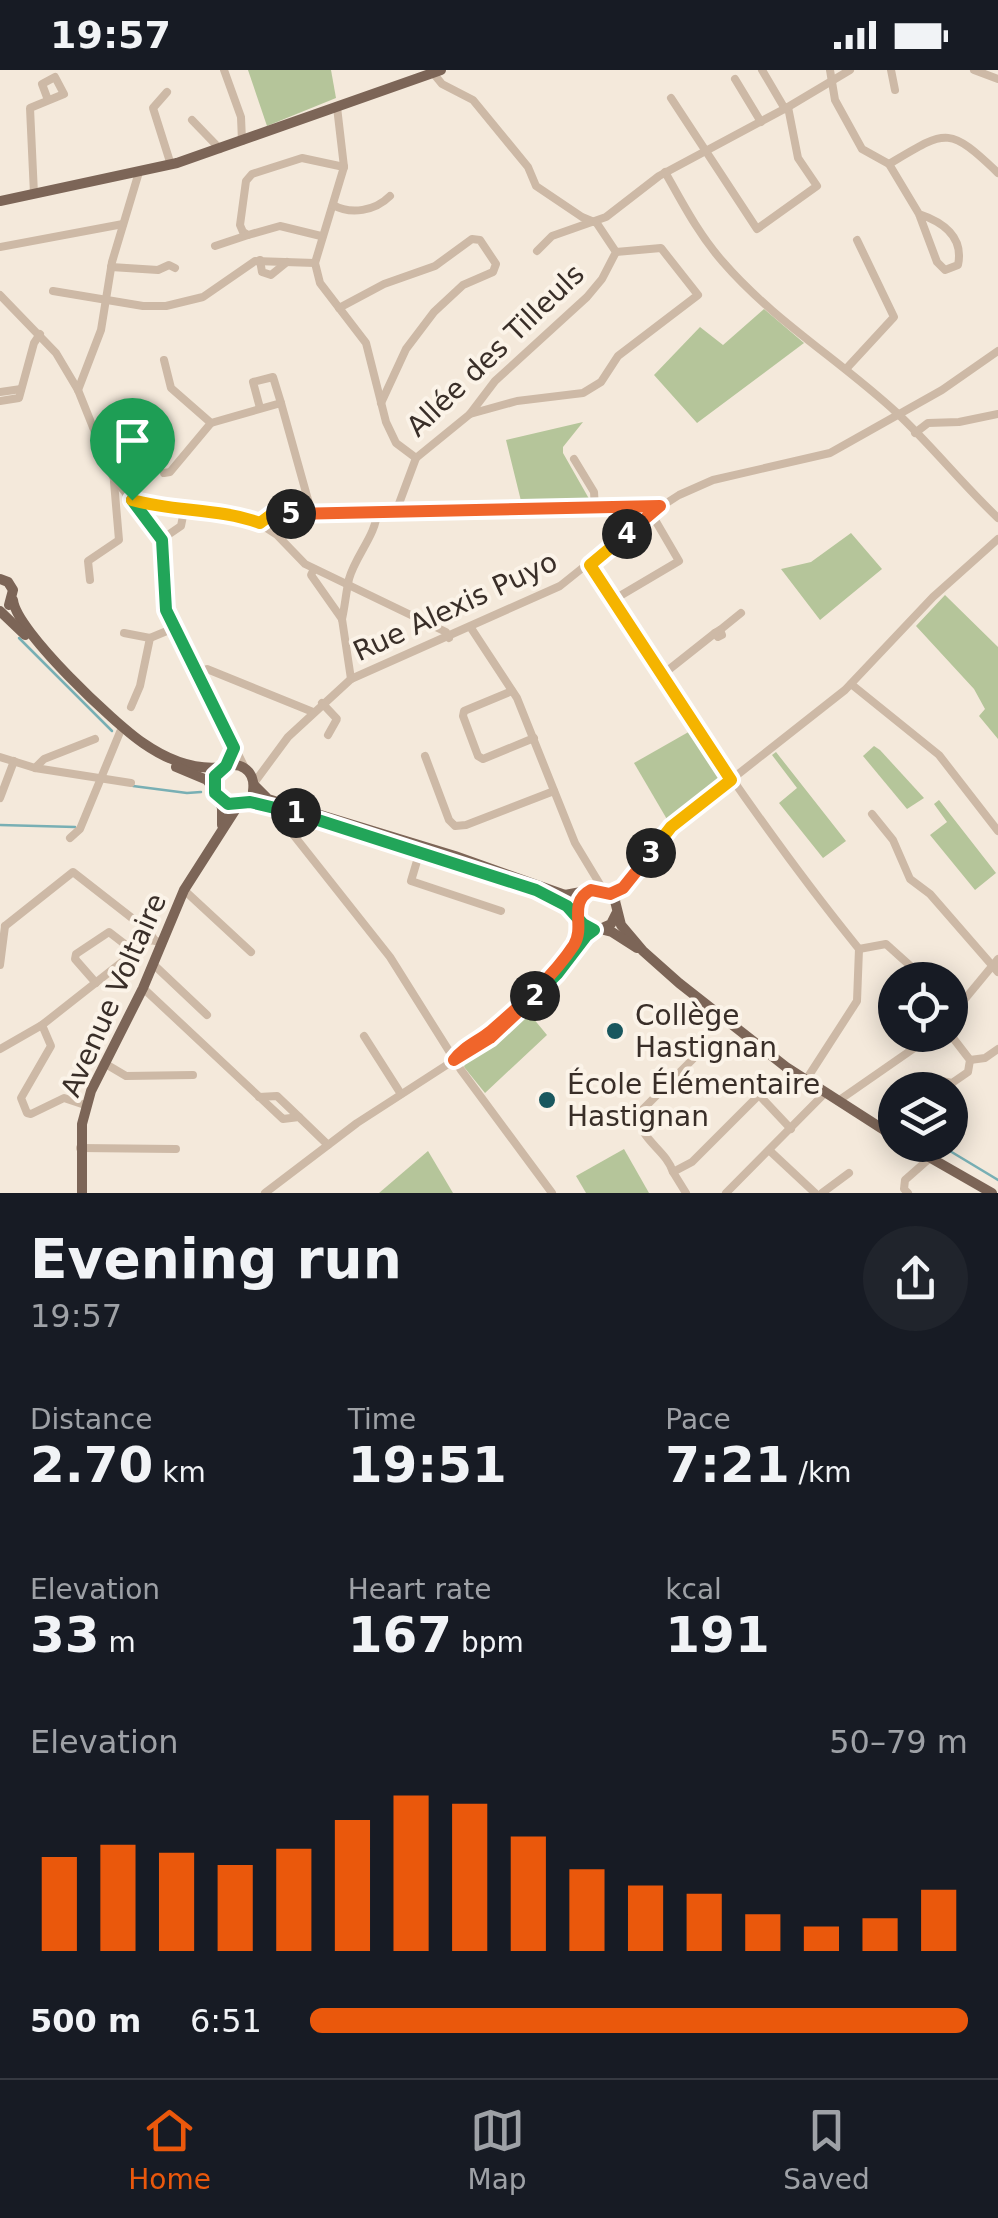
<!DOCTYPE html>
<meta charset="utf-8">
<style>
body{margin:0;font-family:"DejaVu Sans",sans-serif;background:#20242c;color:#f1f3f6;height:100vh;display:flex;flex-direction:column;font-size:38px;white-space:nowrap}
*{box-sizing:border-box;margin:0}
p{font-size:32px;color:#9ea1a6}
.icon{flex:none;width:55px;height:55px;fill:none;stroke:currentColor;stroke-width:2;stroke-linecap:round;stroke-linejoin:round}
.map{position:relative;height:1123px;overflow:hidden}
.side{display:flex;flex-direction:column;background:#171b24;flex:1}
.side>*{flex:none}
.controls{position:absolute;left:878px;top:892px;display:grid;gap:20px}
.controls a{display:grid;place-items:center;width:90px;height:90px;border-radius:50%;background:#171b24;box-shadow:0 5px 25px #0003;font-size:50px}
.pin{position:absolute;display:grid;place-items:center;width:85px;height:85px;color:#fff;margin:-102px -42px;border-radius:50% 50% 50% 0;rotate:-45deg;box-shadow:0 0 10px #0007}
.pin .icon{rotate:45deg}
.km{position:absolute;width:50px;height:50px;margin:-25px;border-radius:50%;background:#222;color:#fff;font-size:28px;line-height:50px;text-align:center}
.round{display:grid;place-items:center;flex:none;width:105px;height:105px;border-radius:52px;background:#20242c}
.summary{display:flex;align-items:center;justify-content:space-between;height:170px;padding:0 30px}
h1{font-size:55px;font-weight:600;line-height:75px}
.stats{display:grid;grid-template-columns:repeat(3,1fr);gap:15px;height:170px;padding:10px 30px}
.stats div{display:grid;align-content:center}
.stats b{font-size:50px;font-weight:600}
.stats small{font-size:28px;font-weight:400}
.stats p{font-size:28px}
.chart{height:280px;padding:20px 30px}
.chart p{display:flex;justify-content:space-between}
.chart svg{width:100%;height:180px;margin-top:10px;stroke:#ea580c;stroke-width:6}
ul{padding:0 30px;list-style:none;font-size:32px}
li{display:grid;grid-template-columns:160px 120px 1fr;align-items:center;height:75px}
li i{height:25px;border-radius:12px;background:#ea580c}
.status{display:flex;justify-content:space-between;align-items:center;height:70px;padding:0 50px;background:#171b24;direction:ltr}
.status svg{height:28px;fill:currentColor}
.dock{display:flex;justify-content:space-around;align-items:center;height:140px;border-top:2px solid #363941;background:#171b24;font-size:28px;color:#9ea1a6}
.dock a{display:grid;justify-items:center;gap:5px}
.dock .selected{color:#ea580c}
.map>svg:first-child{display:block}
.green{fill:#b5c59a}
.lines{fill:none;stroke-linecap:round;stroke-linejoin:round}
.stream{stroke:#78afb4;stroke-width:2.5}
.minor{stroke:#cdb9a6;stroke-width:8}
.major{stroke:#7c6557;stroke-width:10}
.split-1-casing{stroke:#fff;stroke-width:20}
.split-2-casing{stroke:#fff;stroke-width:20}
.split-3-casing{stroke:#fff;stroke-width:20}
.split-4-casing{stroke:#fff;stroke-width:20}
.split-5-casing{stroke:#fff;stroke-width:20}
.split-6-casing{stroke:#fff;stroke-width:20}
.split-1{stroke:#22a559;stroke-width:12}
.split-2{stroke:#22a559;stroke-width:12}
.split-3{stroke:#f0652b;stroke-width:12}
.split-4{stroke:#f5b400;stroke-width:12}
.split-5{stroke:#f0652b;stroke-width:12}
.split-6{stroke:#f5b400;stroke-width:12}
.poi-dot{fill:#19575e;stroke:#fbf3e8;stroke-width:4}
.labels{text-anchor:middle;stroke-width:8;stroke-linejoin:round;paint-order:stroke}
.street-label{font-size:28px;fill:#392e28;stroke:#fbf3e8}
.poi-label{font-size:28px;fill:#392e28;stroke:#fbf3e8;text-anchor:start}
</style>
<div class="status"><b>19:57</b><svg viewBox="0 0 49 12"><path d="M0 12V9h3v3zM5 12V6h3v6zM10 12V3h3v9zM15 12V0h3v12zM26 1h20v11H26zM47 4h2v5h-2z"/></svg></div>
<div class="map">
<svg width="998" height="1123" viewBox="0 0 998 1123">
<rect width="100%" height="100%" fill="#f4e9db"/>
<!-- green -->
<g class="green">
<polygon points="248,0 331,0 336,28 267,56"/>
<polygon points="764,239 804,273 697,353 654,305 700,257 723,275"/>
<polygon points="583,352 563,377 563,383 592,434 522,435 506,370"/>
<polygon points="851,463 882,499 820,550 781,499 811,492"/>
<polygon points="945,525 998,577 998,669 979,646 985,639 974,619 916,556"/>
<polygon points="692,660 720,704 719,711 668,751 634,693"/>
<polygon points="874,676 880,680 924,728 907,739 863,686"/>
<polygon points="776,682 846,771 823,788 779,733 797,718 772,685"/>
<polygon points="939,730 996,803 975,820 930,765 947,752 934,734"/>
<polygon points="528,942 547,965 485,1023 464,997 466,990 480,984"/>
<polygon points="624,1079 649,1123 586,1123 576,1106"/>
<polygon points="428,1081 453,1123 379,1123"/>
</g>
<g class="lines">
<!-- stream -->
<g class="stream">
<polyline points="19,568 112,661"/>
<polyline points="133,716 187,723 201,722"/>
<polyline points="0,755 75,757"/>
<polyline points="884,1040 895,1047"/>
<polyline points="940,1075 998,1110"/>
</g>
<!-- minor -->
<g class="minor">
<polyline points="224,0 241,47 242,71"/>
<polyline points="762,0 785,39"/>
<path d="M830 0 835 30 862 79 889 94C946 60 948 55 998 103"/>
<polyline points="891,0 895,20"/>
<polyline points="974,0 998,9"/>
<polyline points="433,3 442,14 473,30 528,97 536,116 582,147 594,152"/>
<polyline points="735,9 761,52"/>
<polyline points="167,22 153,38 171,95"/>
<polyline points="671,28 757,159 817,116 798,88 788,37"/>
<polyline points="337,37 344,97 315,193 320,213 366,273 386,352 396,373 416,388"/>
<polyline points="192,50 220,79"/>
<path d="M889 94 919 144 937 192 945 200 958 195C964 167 943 152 919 144"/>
<path d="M665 102C683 134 699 165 723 192 773 250 841 291 897 343 932 376 963 415 998 448"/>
<polyline points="34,124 30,38 64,24 55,7 42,14 48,30"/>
<path d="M333 135C351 145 375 141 390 126"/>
<polyline points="321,166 280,156 248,165 243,162 240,155 246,111 252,104 302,88 344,97"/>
<polyline points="215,176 248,165"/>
<polyline points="0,177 123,154"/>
<polyline points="537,181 552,166 606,147 659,106 788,37 850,0"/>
<polyline points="260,190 262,202 271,205 287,192"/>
<polyline points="111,197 158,200 169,195 175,198"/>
<polyline points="53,221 143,236 166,236 203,227 255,191 315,193"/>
<polyline points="0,225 56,283 78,320 113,407 162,469 167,540 245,698"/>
<polyline points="339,238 384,214 435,196 472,169 480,170 496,194 493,202 463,215 434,242 406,279 381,333"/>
<polyline points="164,290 171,318 211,353 281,333 312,444"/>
<polyline points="846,299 894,247 857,170"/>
<polyline points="78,320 101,260 112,192 139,102"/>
<polyline points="0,322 21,319"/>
<polyline points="0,331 19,328 34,273 40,264"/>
<polyline points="260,338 253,312 273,307 281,333"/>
<polyline points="470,344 517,331 583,323 601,312 618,286 698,225 661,178 616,182"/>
<polyline points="915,363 928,353 959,352 998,344"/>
<polyline points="574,389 594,422 595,438"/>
<polyline points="164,403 170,402 211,353"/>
<polyline points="136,431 184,441 238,445 257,452 277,465 305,494 446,562 449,568"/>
<polyline points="397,439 416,388 470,344 495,311 587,227 602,209 616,182 596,152"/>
<polyline points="259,453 273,444 660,436"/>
<polyline points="162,469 181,456 184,441"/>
<path d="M590 495C676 627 760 757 859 879L857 931 806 1010"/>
<polyline points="314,499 311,505 342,549 351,609"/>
<polyline points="90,510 88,491 119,470 114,412"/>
<polyline points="613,530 679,491 651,443"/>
<path d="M342 549C345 536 346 522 349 509 355 486 377 464 377 441"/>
<polyline points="471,558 517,628 575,773 604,821"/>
<polyline points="720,560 741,543"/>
<polygon points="720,560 722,565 718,567 715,563"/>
<polyline points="124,563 150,568 174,558"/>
<polyline points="197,602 207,599 313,642"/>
<polyline points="662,605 715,563"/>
<polyline points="851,614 939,685 998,761"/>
<polyline points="512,621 464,641 463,646 478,686 483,689 534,668"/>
<polyline points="322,633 337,649 328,665"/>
<polyline points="131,637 140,616 150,568"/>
<polyline points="425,686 449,750 455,756 466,755 554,721"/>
<polyline points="0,687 35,698 131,713"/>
<polyline points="35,698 44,689 95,669"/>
<polyline points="254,713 288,667 351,609 560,516 651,443 679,425 713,410 830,383 942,320 998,281"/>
<polyline points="0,728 14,691"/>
<polyline points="872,744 893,770 910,809 930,824 998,902"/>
<polyline points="284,753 390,887 461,1000 552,1123"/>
<polyline points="70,768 80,759 120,662"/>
<polyline points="430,780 420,781 411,811 501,841"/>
<polyline points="184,820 251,882"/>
<polyline points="615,831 671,757 845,620 933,527 998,469"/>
<polyline points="5,856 73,802 146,859 154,869"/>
<polyline points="859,879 886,874 926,910"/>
<polyline points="153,894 207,945"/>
<polyline points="0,895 5,856"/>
<polyline points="96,913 75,889 76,884 109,862 135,882"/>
<polyline points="143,918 283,1049 299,1047 328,1075"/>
<polyline points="950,947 998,889"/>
<polyline points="42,955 51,976 21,1028 27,1043 31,1044 64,1028 85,1035"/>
<polyline points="364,966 401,1024"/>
<polyline points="0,979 42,955 150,870 161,872"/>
<polyline points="970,990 985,988 998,979"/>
<polyline points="104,993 126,1006 193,1005"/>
<polyline points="931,1009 952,1013 968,1002 970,990 950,964"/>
<polyline points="259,1027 277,1026 299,1047"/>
<polyline points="838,1031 933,965"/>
<polyline points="80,1078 176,1079"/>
<polyline points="770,1081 815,1123"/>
<path d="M673 1102C666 1079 637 1069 639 1043L693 989"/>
<polyline points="265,1123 357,1053 490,967 557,904 585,865 594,859"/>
<polyline points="686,1123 673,1102 692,1092 759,1025 791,1059"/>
<polyline points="726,1123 825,1023"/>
<polyline points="822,1123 849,1103"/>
<polyline points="908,1123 904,1119 905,1110 930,1088"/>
</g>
<!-- major -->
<g class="major">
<polyline points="0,131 177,93 441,0"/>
<polyline points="0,509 8,512 13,520 9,535"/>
<path d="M13 530C16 561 115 654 143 673 166 689 195 701 224 697"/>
<polyline points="0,541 25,565"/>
<polyline points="176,697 207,710 213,718"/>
<path d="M220 699C239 689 256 700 253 721"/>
<polyline points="213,714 222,738 222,755"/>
<polyline points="254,715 268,729 455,786 565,825 597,819 608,823 615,831 621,855 643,881 679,913 786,997 895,1067"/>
<polyline points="219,728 228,734 241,733"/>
<polyline points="242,733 276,737"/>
<polyline points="540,822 577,844"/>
<polyline points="586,822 577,838 583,854 600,859 611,854 616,844"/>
<polyline points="600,859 612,862 637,878"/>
<polyline points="908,1075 992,1123"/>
<polyline points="82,1123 82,1054 91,1021 143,918 184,820 239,734"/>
</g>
</g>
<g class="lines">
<defs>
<polyline id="split-1" points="132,430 162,470 166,540 234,678 226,696 215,706 215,723 228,734 250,732 296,743"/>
<polyline id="split-2" points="296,743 536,820 567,836 583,854 594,860 586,866 557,904 535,926"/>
<path id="split-3" d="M535 926 490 968 454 990C463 977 479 971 491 961 520 936 553 907 574 875 586 855 567 833 591 820L610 824 623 818 651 783"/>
<polyline id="split-4" points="627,464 590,495 731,710 671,757 651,783"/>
<polyline id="split-5" points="291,444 660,436 627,464"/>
<path id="split-6" d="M132 430C174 442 219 438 260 453L272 444H291"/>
</defs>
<!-- split-1 casing -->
<use href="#split-1" class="split-1-casing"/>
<!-- split-2 casing -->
<use href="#split-2" class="split-2-casing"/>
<!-- split-3 casing -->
<use href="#split-3" class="split-3-casing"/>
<!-- split-4 casing -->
<use href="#split-4" class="split-4-casing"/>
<!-- split-5 casing -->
<use href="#split-5" class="split-5-casing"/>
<!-- split-6 casing -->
<use href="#split-6" class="split-6-casing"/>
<!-- split-1 -->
<use href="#split-1" class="split-1"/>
<!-- split-2 -->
<use href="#split-2" class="split-2"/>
<!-- split-3 -->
<use href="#split-3" class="split-3"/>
<!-- split-4 -->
<use href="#split-4" class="split-4"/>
<!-- split-5 -->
<use href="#split-5" class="split-5"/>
<!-- split-6 -->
<use href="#split-6" class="split-6"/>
</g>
<!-- markers -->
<g class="poi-dot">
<circle cx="615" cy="961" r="10"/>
<circle cx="547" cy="1030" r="10"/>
</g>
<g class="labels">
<!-- street labels -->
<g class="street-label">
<text transform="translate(495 280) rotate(-44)" y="10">Allée des Tilleuls</text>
<text transform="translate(455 536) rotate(-25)" y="10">Rue Alexis Puyo</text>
<text transform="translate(113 925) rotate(-66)" y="10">Avenue Voltaire</text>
</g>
<!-- poi labels -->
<g class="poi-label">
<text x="635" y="955">Collège<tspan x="635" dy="32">Hastignan</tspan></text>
<text x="567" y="1024">École Élémentaire<tspan x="567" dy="32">Hastignan</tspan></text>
</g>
</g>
</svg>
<div class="controls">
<a><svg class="icon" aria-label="locate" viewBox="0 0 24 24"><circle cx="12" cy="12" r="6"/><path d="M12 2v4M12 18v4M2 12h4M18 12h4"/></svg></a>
<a><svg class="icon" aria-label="layers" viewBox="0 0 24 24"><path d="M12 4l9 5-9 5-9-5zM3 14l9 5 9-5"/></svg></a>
</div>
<div class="pin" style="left:132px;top:430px;background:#1e9e55"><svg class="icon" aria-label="arrive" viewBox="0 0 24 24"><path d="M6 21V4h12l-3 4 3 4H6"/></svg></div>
<b class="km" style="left:296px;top:743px">1</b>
<b class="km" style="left:535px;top:926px">2</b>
<b class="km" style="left:651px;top:783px">3</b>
<b class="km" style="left:627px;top:464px">4</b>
<b class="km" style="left:291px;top:444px">5</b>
</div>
<section class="side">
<div class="summary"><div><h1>Evening run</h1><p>19:57</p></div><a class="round"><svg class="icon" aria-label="share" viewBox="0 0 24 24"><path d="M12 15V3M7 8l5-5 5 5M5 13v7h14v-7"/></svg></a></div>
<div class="stats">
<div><p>Distance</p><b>2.70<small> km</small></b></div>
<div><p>Time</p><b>19:51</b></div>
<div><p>Pace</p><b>7:21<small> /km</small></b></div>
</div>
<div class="stats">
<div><p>Elevation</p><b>33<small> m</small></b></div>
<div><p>Heart rate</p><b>167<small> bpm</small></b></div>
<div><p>kcal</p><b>191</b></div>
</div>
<div class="chart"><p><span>Elevation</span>50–79 m</p>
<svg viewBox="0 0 160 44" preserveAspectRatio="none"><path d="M5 44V21M15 44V18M25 44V20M35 44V23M45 44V19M55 44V12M65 44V6M75 44V8M85 44V16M95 44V24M105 44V28M115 44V30M125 44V35M135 44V38M145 44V36M155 44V29"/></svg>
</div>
<ul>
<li><b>500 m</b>6:51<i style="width:100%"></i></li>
</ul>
</section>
<nav class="dock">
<a class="selected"><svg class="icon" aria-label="home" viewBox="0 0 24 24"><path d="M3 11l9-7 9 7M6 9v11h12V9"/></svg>Home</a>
<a><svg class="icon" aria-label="map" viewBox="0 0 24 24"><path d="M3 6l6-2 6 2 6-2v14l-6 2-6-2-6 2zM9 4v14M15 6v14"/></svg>Map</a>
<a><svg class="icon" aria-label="saved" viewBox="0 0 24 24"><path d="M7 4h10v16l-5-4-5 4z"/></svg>Saved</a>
</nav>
